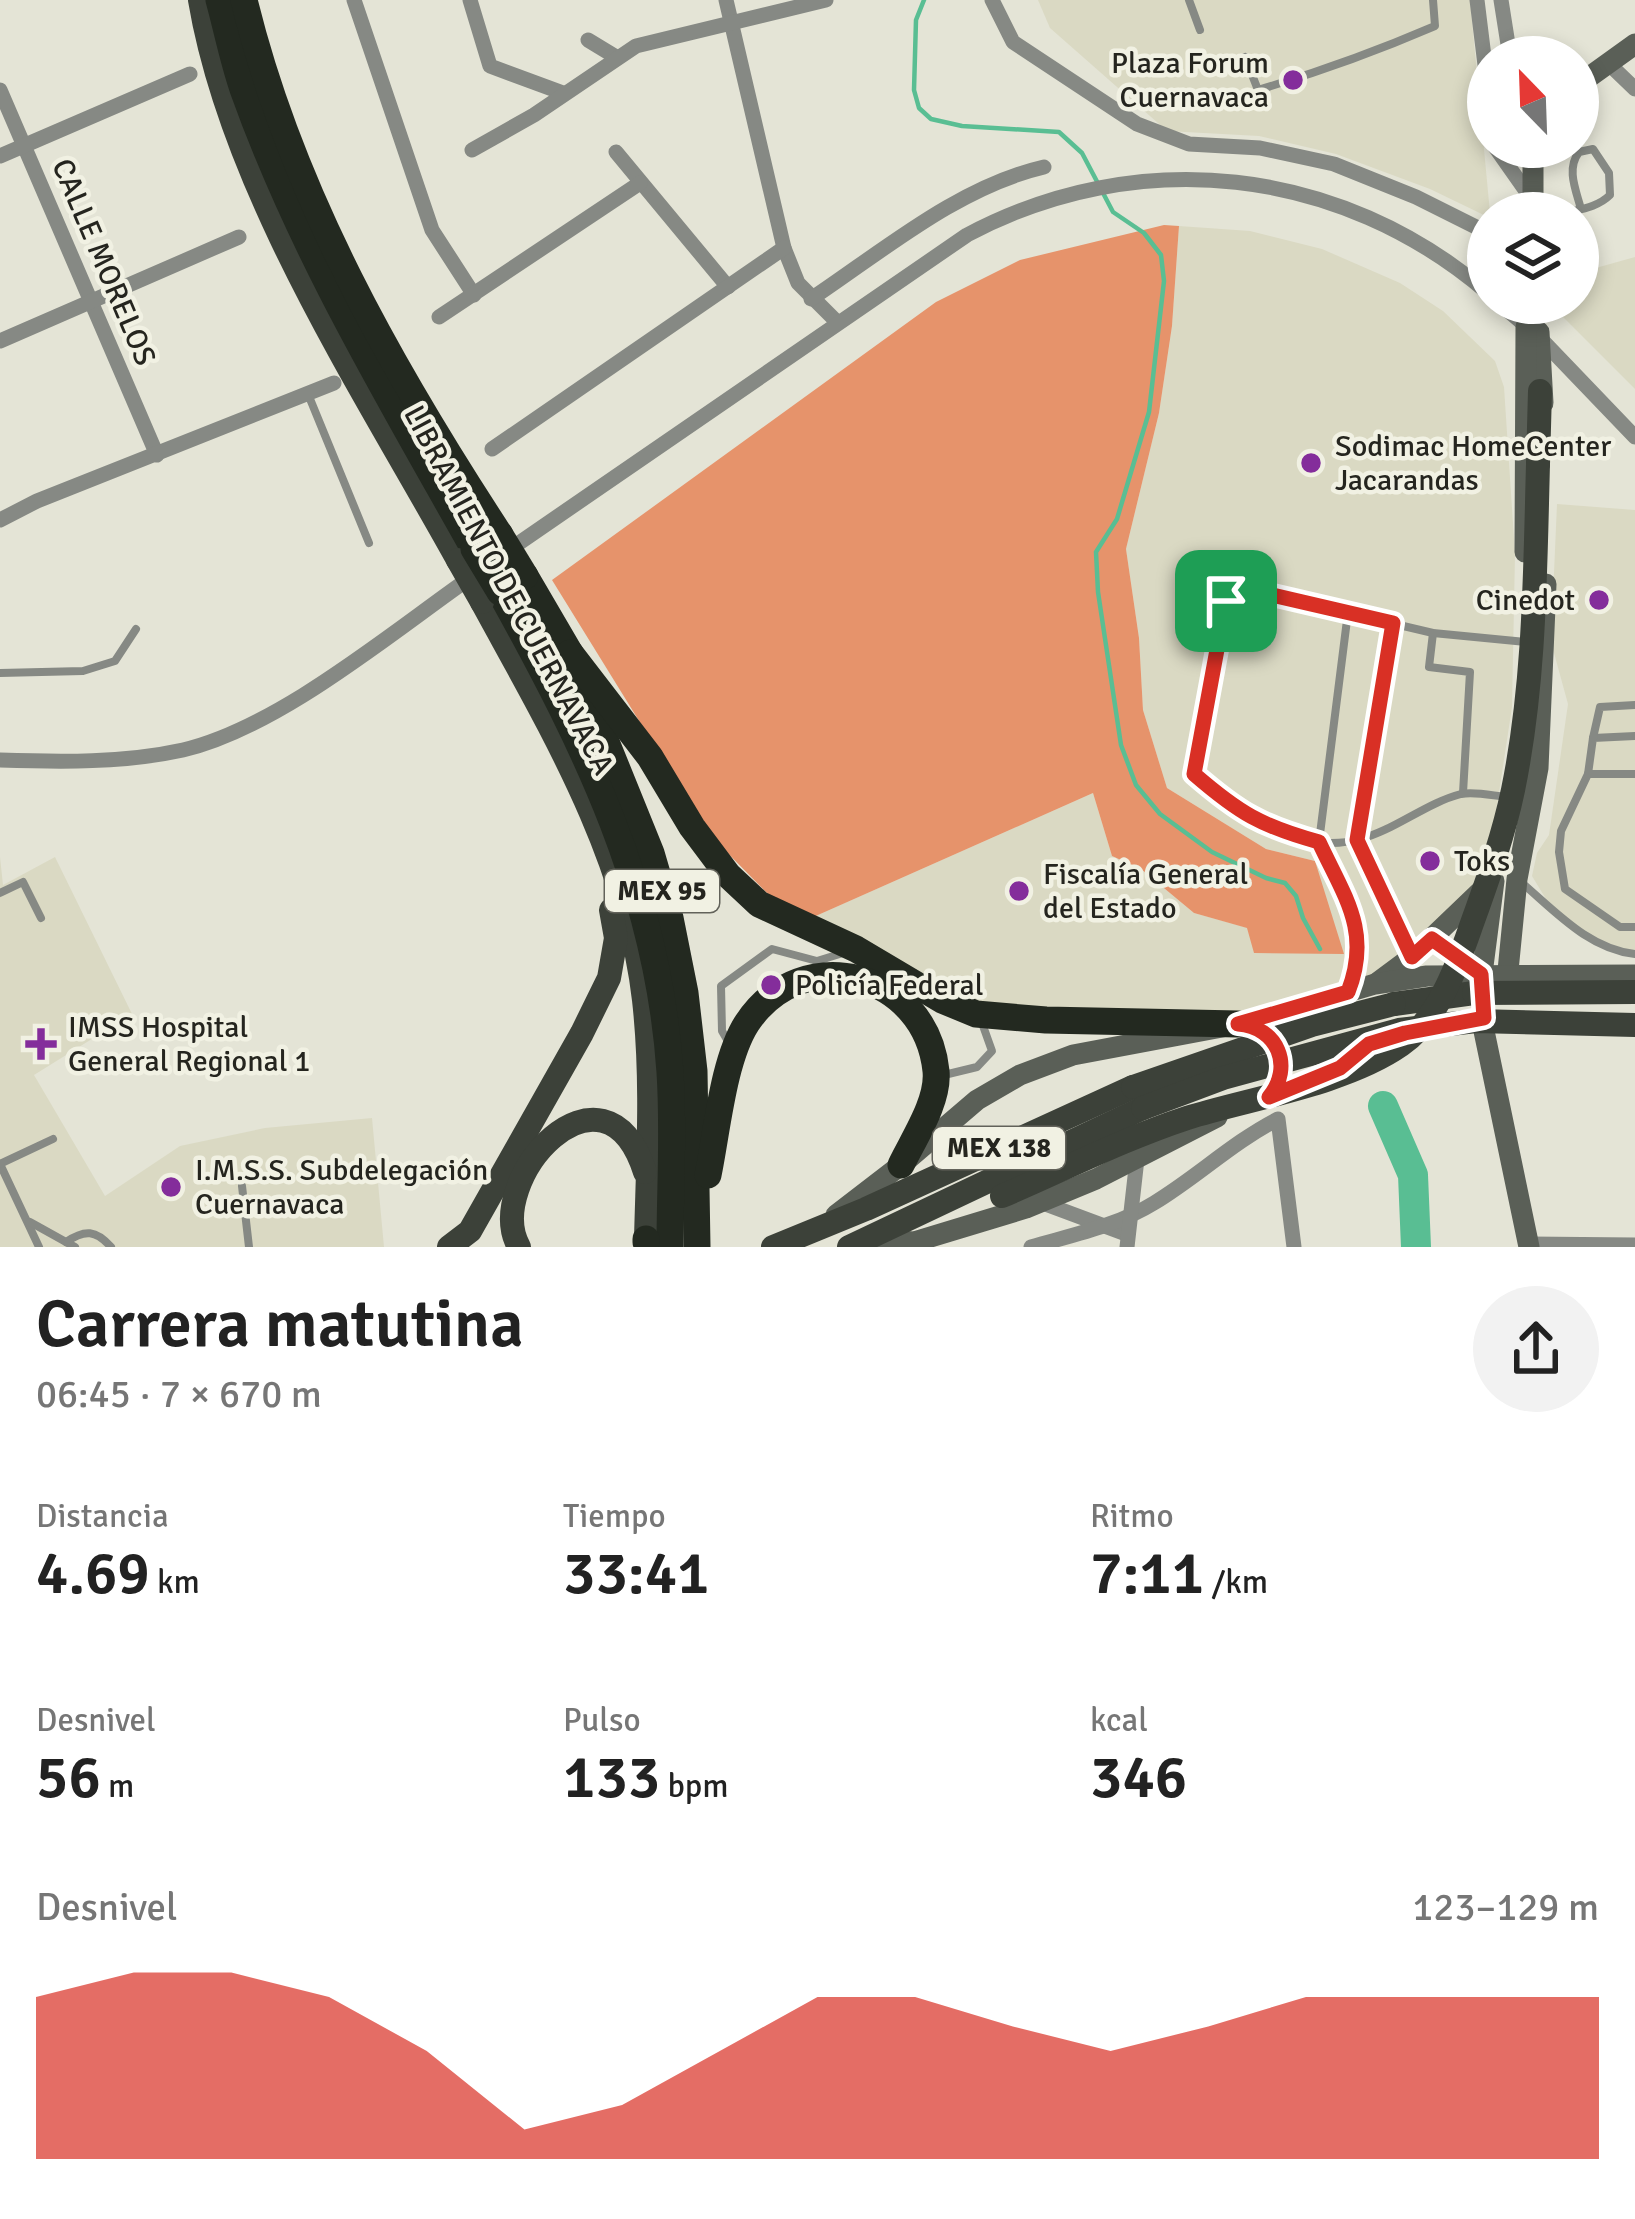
<!DOCTYPE html>
<html lang="es">
<meta charset="utf-8">
<style>
body{margin:0;font-family:Signika,sans-serif;background:#f2f2f2;color:#222;height:100vh;display:flex;flex-direction:column;font-size:45px;white-space:nowrap}
*{box-sizing:border-box;margin:0}
p{font-size:39px;color:#767676}
.icon{flex:none;width:66px;height:66px;fill:none;stroke:currentColor;stroke-width:2;stroke-linecap:round;stroke-linejoin:round}
.map{position:relative;height:1247px;overflow:hidden}
.panel{display:flex;flex-direction:column;background:#fff;flex:1}
.panel>*{flex:none}
.needle{width:78px;rotate:337deg}
.controls{position:absolute;left:1467px;top:36px;display:grid;gap:24px}
.controls a{display:grid;place-items:center;width:132px;height:132px;border-radius:50%;background:#fff;box-shadow:0 6px 18px #0003;font-size:60px}
.pin{position:absolute;display:grid;place-items:center;width:102px;height:102px;color:#fff;margin:-51px;border-radius:24px;box-shadow:0 6px 18px #0006}
.round{display:grid;place-items:center;flex:none;width:126px;height:126px;border-radius:63px;background:#f2f2f2}
.summary{display:flex;align-items:center;justify-content:space-between;height:204px;padding:0 36px}
h1{font-size:66px;font-weight:600;line-height:90px}
.metrics{display:grid;grid-template-columns:repeat(3,1fr);gap:18px;height:204px;padding:12px 36px}
.metrics div{display:grid;align-content:center}
.metrics b{font-size:60px;font-weight:600}
.metrics small{font-size:33px;font-weight:400}
.metrics p{font-size:33px}
.chart{height:336px;padding:24px 36px}
.chart p{display:flex;justify-content:space-between}
.chart svg{width:100%;height:216px;margin-top:12px;fill:#d93025;opacity:.7}
.map>svg:first-child{display:block}
.built{fill:#dad9c3}
.forest{fill:#e6936b}
.lines{fill:none;stroke-linecap:round;stroke-linejoin:round}
.stream{stroke:#59be93;stroke-width:4.5}
.river{stroke:#59be93;stroke-width:30}
.lane{stroke:#868984;stroke-width:8}
.street{stroke:#868984;stroke-width:15}
.secondary{stroke:#5a5f57;stroke-width:21}
.primary{stroke:#3c4139;stroke-width:24}
.highway{stroke:#232920;stroke-width:27}
.primary-bridge{stroke:#3c4139;stroke-width:24}
.highway-bridge{stroke:#232920;stroke-width:27}
.route-casing{stroke:#fff;stroke-width:24}
.route{stroke:#d93025;stroke-width:15}
.poi-dot{fill:#842d9b;stroke:#f1f1e3;stroke-width:4.5}
.labels{text-anchor:middle;stroke-width:9;stroke-linejoin:round;paint-order:stroke}
.shield{fill:#f1f1e3;stroke:#62625a;stroke-width:3}
.shield-label{font-size:27px;font-weight:bold;fill:#25251f}
.poi-label{font-size:30px;fill:#25251f;stroke:#f1f1e3;text-anchor:start}
.street-label{font-size:30px;fill:#25251f;stroke:#f1f1e3}
</style>
<div class="map">
<svg width="1635" height="1247" viewBox="0 0 1635 1247">
<rect width="100%" height="100%" fill="#e4e4d6"/>
<!-- built -->
<g class="built">
<polygon points="1038,0 1470,0 1490,213 1488,217 1430,189 1336,154 1259,136 1167,131 1050,28"/>
<polygon points="1179,226 1250,231 1322,249 1400,283 1443,311 1495,361 1504,387 1515,554 1512,707 1486,878 1406,967 1283,1012 1002,1021 809,919 1093,793 1112,856 1141,869 1194,913 1248,928 1315,861 1266,849 1167,788 1143,710 1139,638 1126,549 1159,413 1172,326"/>
<polygon points="1635,257 1635,389 1549,303 1578,303 1578,273"/>
<polygon points="1557,504 1635,510 1635,953 1586,937 1549,904 1532,876 1537,853 1549,835 1568,704 1551,642"/>
<polygon points="0,857 3,885 55,857 132,1014 34,1075 105,1196 180,1146 265,1128 372,1118 384,1247 0,1247"/>
</g>
<!-- forest -->
<polygon class="forest" points="1164,225 1179,226 1172,326 1159,413 1126,549 1139,638 1143,710 1167,788 1266,849 1315,861 1344,954 1254,953 1247,928 1194,913 1141,869 1112,856 1093,793 809,919 767,893 709,834 552,580 936,302 1020,260"/>
<g class="lines">
<!-- stream -->
<polyline class="stream" points="924,0 916,20 914,90 919,108 931,119 962,126 1059,132 1082,153 1113,212 1144,233 1161,255 1164,281 1149,412 1117,519 1096,552 1098,592 1121,745 1136,785 1160,814 1212,852 1266,878 1285,883 1296,896 1303,918 1320,949"/>
<!-- river -->
<polyline class="river" points="1383,1106 1413,1175 1416,1247"/>
<!-- lane -->
<g class="lane">
<polyline points="1189,0 1200,30"/>
<path d="M1245 57 1258 90C1319 72 1377 51 1435 26L1433 0"/>
<path d="M1565 213C1581 209 1598 207 1610 195L1609 173 1593 149 1579 152C1566 169 1576 190 1581 209"/>
<polyline points="308,394 369,543"/>
<polyline points="1348,612 1319,842 1358,925 1360,954 1351,985"/>
<polyline points="1393,623 1357,840 1411,956"/>
<polyline points="1433,633 1429,667 1470,672 1463,793"/>
<polyline points="0,673 83,671 115,661 136,629"/>
<polyline points="1635,736 1593,738 1588,774 1561,831 1559,852 1565,889 1620,927 1635,927"/>
<polyline points="1593,738 1600,707 1635,705"/>
<polyline points="1588,774 1635,774"/>
<path d="M1507 797C1494 796 1475 791 1461 794 1426 803 1395 830 1360 839 1298 857 1238 811 1194 774L1226 601 1238 587 1433 633 1526 642"/>
<path d="M1522 883C1556 912 1589 949 1635 954"/>
<polyline points="0,893 23,882 41,918"/>
<polyline points="729,1043 722,1031 721,986 772,949 817,961 843,953"/>
<polyline points="944,1075 977,1067 992,1051 982,1023"/>
<polyline points="0,1164 39,1247"/>
<polyline points="0,1164 53,1139"/>
<polyline points="242,1186 249,1247"/>
<polyline points="30,1222 75,1247"/>
<path d="M66 1242C85 1229 96 1230 111 1247"/>
</g>
<!-- street -->
<g class="street">
<polyline points="354,0 432,230 474,295"/>
<polyline points="470,0 490,66 563,93"/>
<polyline points="726,0 784,248 798,283 837,322"/>
<polyline points="992,0 1013,42 1137,124 1189,144 1260,148 1334,164 1416,197 1488,233"/>
<polyline points="1477,0 1488,89"/>
<polyline points="1501,0 1510,57"/>
<polyline points="588,40 616,57"/>
<polyline points="1608,63 1635,89"/>
<polyline points="0,90 157,455"/>
<polyline points="1495,147 1533,201"/>
<polyline points="472,150 534,115 636,46 826,0"/>
<polyline points="616,152 728,287"/>
<polyline points="0,156 190,74"/>
<path d="M811 299C883 251 958 187 1044 167"/>
<polyline points="1499,303 1539,337 1635,437"/>
<polyline points="439,317 640,183"/>
<polyline points="0,341 239,237"/>
<polyline points="492,449 784,248"/>
<polyline points="0,520 37,501 334,383"/>
<path d="M503 554 967 235C1138 144 1340 166 1488 293"/>
<path d="M0 760C61 762 124 763 183 750 280 727 392 632 474 575"/>
<polyline points="1040,1202 1126,1234"/>
<polyline points="1529,1244 1635,1245"/>
<path d="M1031 1247C1072 1235 1117 1226 1154 1203 1197 1177 1233 1142 1278 1119L1294 1247"/>
<polyline points="1127,1247 1137,1159"/>
</g>
<!-- secondary -->
<g class="secondary">
<polyline points="1578,85 1635,44"/>
<polyline points="1533,213 1533,147"/>
<polyline points="1539,332 1543,403"/>
<polyline points="1525,552 1526,327 1537,316"/>
<polyline points="1494,881 1482,974 1484,1031 1529,1247"/>
<polyline points="1507,981 1517,879 1538,768 1546,584"/>
<polyline points="1377,983 1412,957 1484,888"/>
<polyline points="836,1215 901,1165 977,1100 1020,1075 1073,1055 1238,1024 1375,984 1427,976 1635,975"/>
<polyline points="869,1239 914,1242 1026,1208 1096,1179 1217,1117"/>
</g>
<!-- primary -->
<g class="primary">
<path d="M200 0C232 191 365 392 458 560"/>
<polyline points="1538,464 1540,391"/>
<path d="M482 602C550 727 628 856 644 1000 653 1080 648 1159 646 1239"/>
<polyline points="1394,1004 1474,993"/>
<polyline points="449,1247 470,1231 582,1033 609,978 616,938 611,910"/>
<path d="M519 1247C482 1181 604 1045 645 1172"/>
<polyline points="773,1247 866,1209 1133,1087"/>
<polyline points="849,1247 1143,1108"/>
</g>
<!-- highway -->
<g class="highway">
<path d="M219 0C227 29 233 60 243 89 301 252 390 399 474 549"/>
<path d="M244 0C291 193 392 370 500 535"/>
<polyline points="525,576 570,653 651,853 670,918 685,993 694,1071 697,1247"/>
<path d="M500 592C586 747 658 892 670 1072 674 1131 670 1189 670 1247"/>
<polyline points="570,653 650,757 692,827 728,875 759,904 856,949 942,1000 976,1014 1046,1020 1238,1024"/>
<path d="M708 1175C717 1132 723 1060 747 1023 802 940 926 972 936 1071 939 1101 914 1138 901 1165"/>
<polyline points="646,1239 646,1242"/>
</g>
<!-- primary-bridge -->
<g class="primary-bridge">
<polyline points="458,560 482,602"/>
<polyline points="1474,993 1635,992"/>
<polyline points="1133,1087 1312,1025 1394,1004"/>
<polyline points="1143,1108 1223,1078 1399,1030 1476,1021 1635,1025"/>
<path d="M1002 1196C1063 1170 1123 1139 1187 1118 1252 1098 1345 1084 1401 1045 1437 1020 1456 969 1470 929 1486 884 1503 838 1513 790 1535 683 1535 573 1538 464"/>
</g>
<!-- highway-bridge -->
<g class="highway-bridge">
<polyline points="500,535 525,576"/>
<polyline points="474,549 500,592"/>
</g>
</g>
<g class="lines">
<defs>
<path id="route" d="M1238 587 1393 623 1357 840 1412 957 1432 939 1481 974 1484 1018 1405 1033 1369 1044 1340 1068 1269 1097C1294 1067 1278 1027 1238 1024L1348 992C1372 931 1344 896 1319 842 1261 826 1239 813 1194 774L1226 601Z"/>
</defs>
<!-- route casing -->
<use href="#route" class="route-casing"/>
<!-- route -->
<use href="#route" class="route"/>
</g>
<!-- markers -->
<g class="poi-dot">
<circle cx="1293" cy="80" r="12"/>
<circle cx="1311" cy="463" r="12"/>
<circle cx="1599" cy="600" r="12"/>
<circle cx="1430" cy="861" r="12"/>
<circle cx="1019" cy="891" r="12"/>
<circle cx="771" cy="985" r="12"/>
<path d="M35 1026h12v12h12v12h-12v12h-12v-12h-12v-12h12z"/>
<circle cx="171" cy="1187" r="12"/>
</g>
<g class="labels">
<!-- shield labels -->
<g class="shield">
<rect x="605" y="870" width="114" height="42" rx="9"/>
<rect x="933" y="1127" width="132" height="42" rx="9"/>
</g>
<g class="shield-label">
<text x="662" y="900">MEX 95</text>
<text x="999" y="1157">MEX 138</text>
</g>
<!-- poi labels -->
<g class="poi-label">
<text x="1269" y="73" text-anchor="end">Plaza Forum<tspan x="1269" dy="34">Cuernavaca</tspan></text>
<text x="1335" y="456">Sodimac HomeCenter<tspan x="1335" dy="34">Jacarandas</tspan></text>
<text x="1575" y="610" text-anchor="end">Cinedot</text>
<text x="1454" y="871">Toks</text>
<text x="1043" y="884">Fiscalía General<tspan x="1043" dy="34">del Estado</tspan></text>
<text x="795" y="995">Policía Federal</text>
<text x="68" y="1037">IMSS Hospital<tspan x="68" dy="34">General Regional 1</tspan></text>
<text x="195" y="1180">I.M.S.S. Subdelegación<tspan x="195" dy="34">Cuernavaca</tspan></text>
</g>
<!-- street labels -->
<g class="street-label">
<text transform="translate(104 262) rotate(67)" y="10">CALLE MORELOS</text>
<text transform="translate(509 590) rotate(62)" y="10">LIBRAMIENTO DE CUERNAVACA</text>
</g>
</g>
</svg>
<div class="controls">
<a><svg class="needle" viewBox="-14 -14 28 28"><path d="M0-13l5 13h-10z" fill="#e53935"/><path d="M0 13l5-13h-10z" fill="#767676"/></svg></a>
<a><svg class="icon" aria-label="layers" viewBox="0 0 24 24"><path d="M12 4l9 5-9 5-9-5zM3 14l9 5 9-5"/></svg></a>
</div>
<div class="pin" style="left:1226px;top:601px;background:#1e9e55"><svg class="icon" aria-label="arrive" viewBox="0 0 24 24"><path d="M6 21V4h12l-3 4 3 4H6"/></svg></div>
</div>
<section class="panel">
<div class="summary"><div><h1>Carrera matutina</h1><p>06:45 · 7 × 670 m</p></div><a class="round"><svg class="icon" aria-label="share" viewBox="0 0 24 24"><path d="M12 15V3M7 8l5-5 5 5M5 13v7h14v-7"/></svg></a></div>
<div class="metrics">
<div><p>Distancia</p><b>4.69<small> km</small></b></div>
<div><p>Tiempo</p><b>33:41</b></div>
<div><p>Ritmo</p><b>7:11<small> /km</small></b></div>
</div>
<div class="metrics">
<div><p>Desnivel</p><b>56<small> m</small></b></div>
<div><p>Pulso</p><b>133<small> bpm</small></b></div>
<div><p>kcal</p><b>346</b></div>
</div>
<div class="chart"><p><span>Desnivel</span>123–129 m</p>
<svg viewBox="0 0 160 44" preserveAspectRatio="none"><path d="M0 44V11L10 6L20 6L30 11L40 22L50 38L60 33L70 22L80 11L90 11L100 17L110 22L120 17L130 11L140 11L150 11L160 11V44z"/></svg>
</div>
</section>
